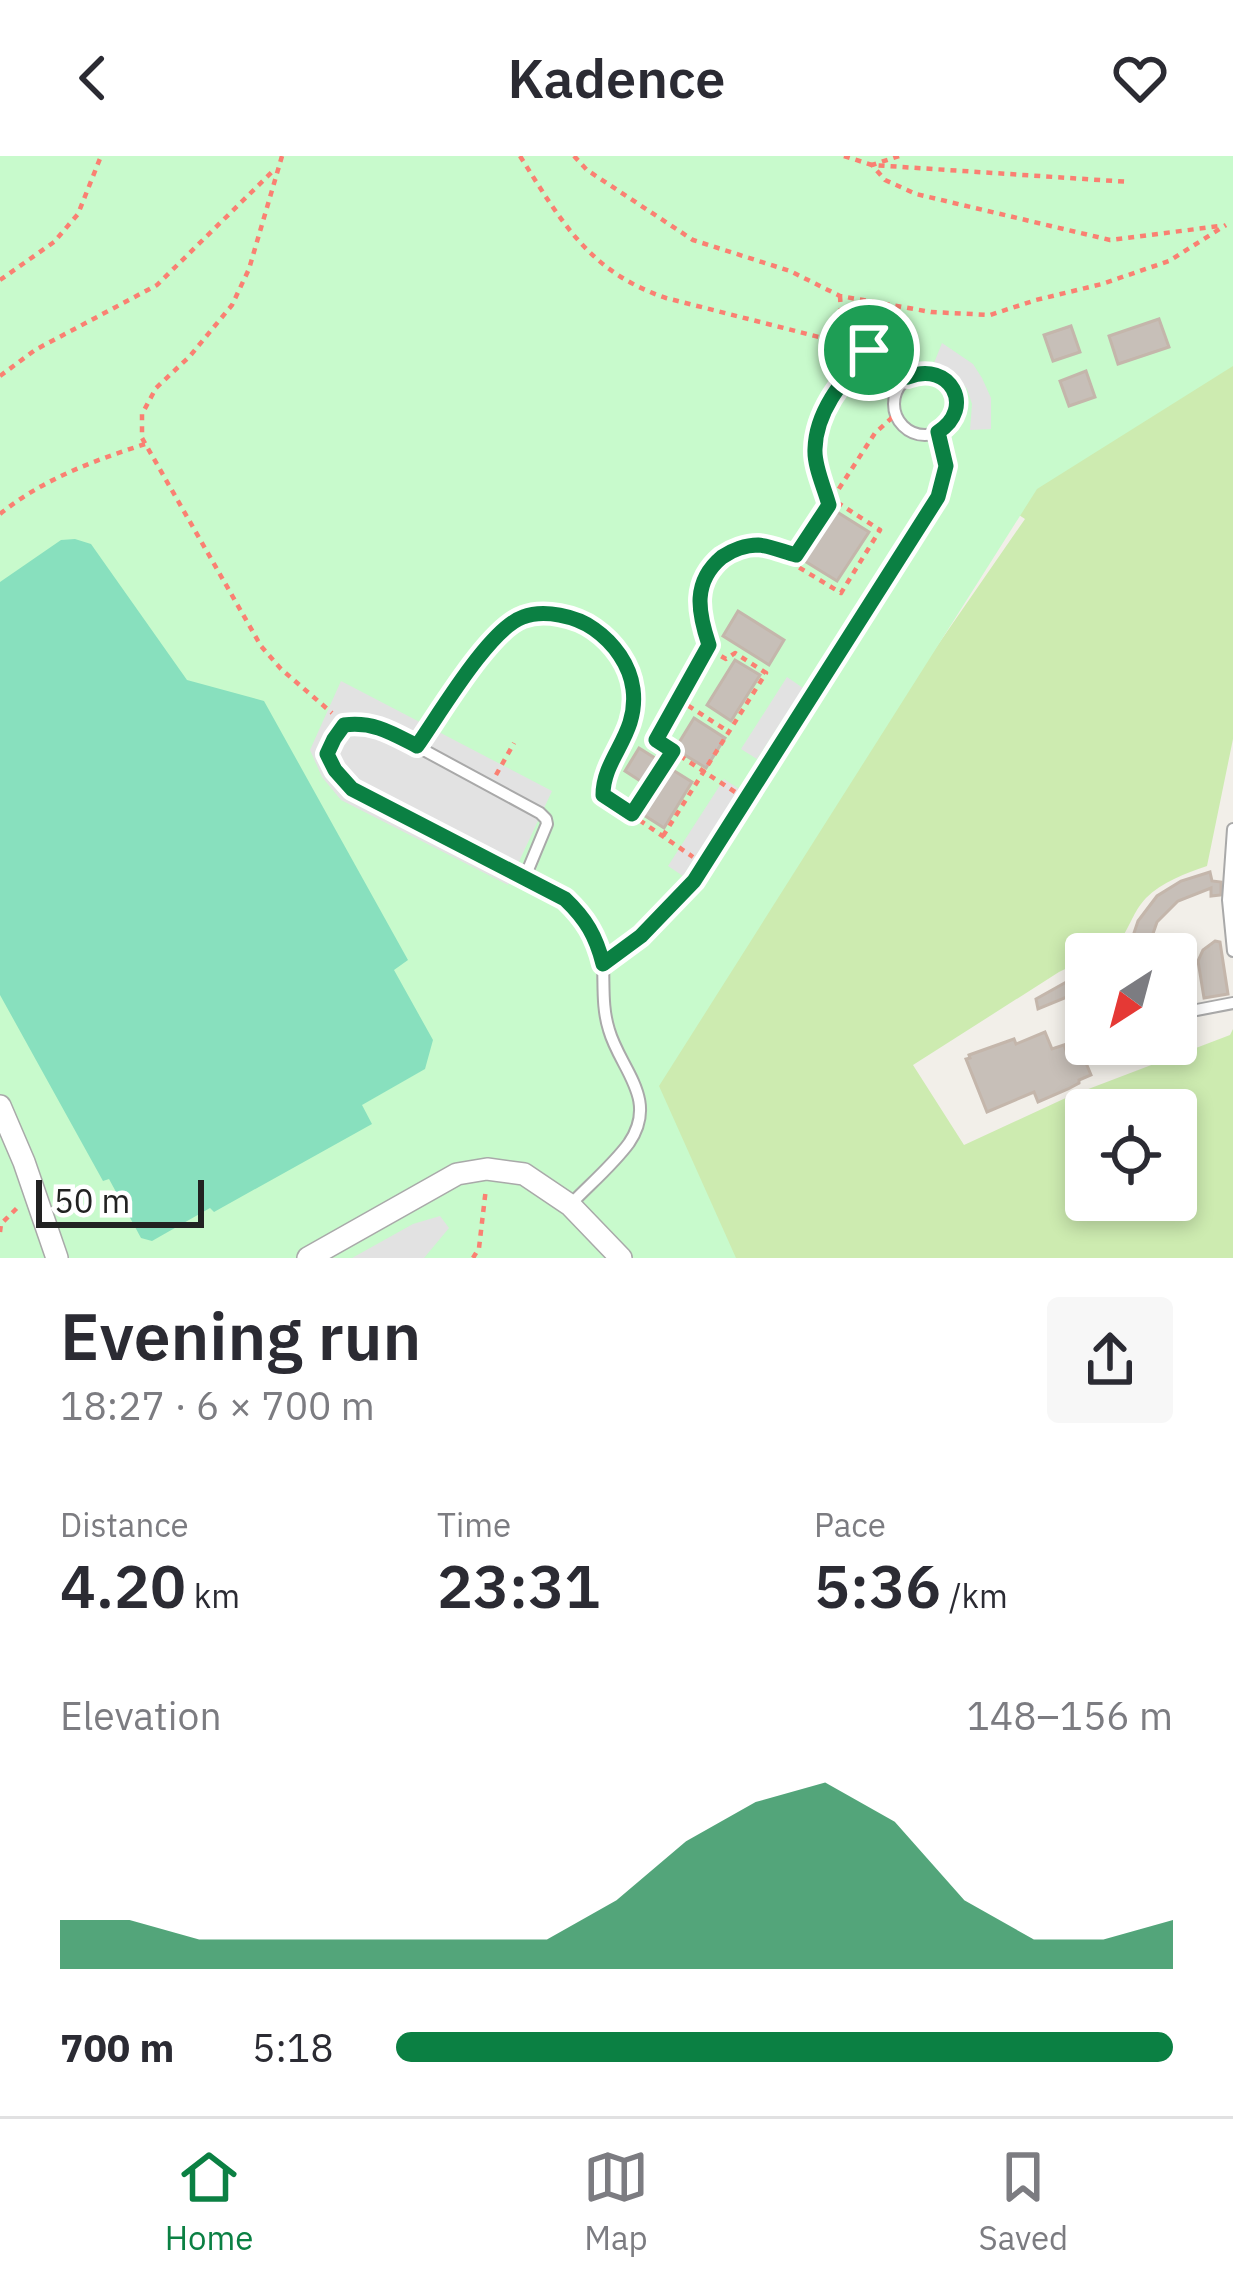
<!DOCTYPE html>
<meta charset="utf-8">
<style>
body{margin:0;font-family:"IBM Plex Sans",sans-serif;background:#f7f7f7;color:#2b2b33;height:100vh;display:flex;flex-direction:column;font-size:45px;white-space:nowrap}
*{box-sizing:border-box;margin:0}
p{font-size:39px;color:#7c7c81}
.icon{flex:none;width:66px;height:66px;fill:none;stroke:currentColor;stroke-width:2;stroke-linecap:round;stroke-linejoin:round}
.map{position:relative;height:1102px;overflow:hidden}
.sheet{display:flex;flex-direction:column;background:#fff;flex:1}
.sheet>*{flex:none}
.needle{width:78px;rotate:216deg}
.fabs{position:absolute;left:1065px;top:777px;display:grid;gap:24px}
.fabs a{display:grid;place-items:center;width:132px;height:132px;border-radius:12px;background:#fff;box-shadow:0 6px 18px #0003;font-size:60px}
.scale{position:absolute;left:36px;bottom:30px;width:168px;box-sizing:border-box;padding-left:12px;border:6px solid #222;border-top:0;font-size:33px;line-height:42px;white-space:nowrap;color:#222;-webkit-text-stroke:9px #fff;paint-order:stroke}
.pin{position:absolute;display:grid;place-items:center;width:102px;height:102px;color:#fff;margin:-51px;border:6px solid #fff;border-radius:50%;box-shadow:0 3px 12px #0007}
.round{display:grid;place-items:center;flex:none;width:126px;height:126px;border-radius:12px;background:#f7f7f7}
.head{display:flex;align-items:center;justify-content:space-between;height:204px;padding:0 60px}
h1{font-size:66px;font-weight:600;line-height:90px}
.metrics{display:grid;grid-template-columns:repeat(3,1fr);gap:18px;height:204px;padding:12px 60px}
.metrics div{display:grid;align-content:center}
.metrics b{font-size:60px;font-weight:600}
.metrics small{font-size:33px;font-weight:400}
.metrics p{font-size:33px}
.chart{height:336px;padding:24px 60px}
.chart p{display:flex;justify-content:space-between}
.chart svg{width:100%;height:216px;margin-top:12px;fill:#0b8043;opacity:.7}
ul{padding:0 60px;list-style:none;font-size:39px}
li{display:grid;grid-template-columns:192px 144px 1fr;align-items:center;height:90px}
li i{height:30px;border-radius:15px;background:#0b8043}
header{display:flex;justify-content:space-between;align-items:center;height:156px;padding:0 60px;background:#fff;font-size:54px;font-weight:600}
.menu{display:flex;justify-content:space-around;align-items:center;height:168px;border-top:3px solid #e1e1e2;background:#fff;font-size:33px;color:#7c7c81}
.menu a{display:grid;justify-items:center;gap:6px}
.menu .selected{color:#0b8043}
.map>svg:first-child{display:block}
.grass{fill:#cdebb0;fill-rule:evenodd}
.park{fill:#c8facc}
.pitch{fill:#88e0be}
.parking{fill:#e2e2e2}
.building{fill:#c7bfb8;stroke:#c4b6ab;stroke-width:3}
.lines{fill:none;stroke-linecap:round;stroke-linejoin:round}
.lane-casing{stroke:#a9a9a9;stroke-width:14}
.street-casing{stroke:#a9a9a9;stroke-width:24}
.path{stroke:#fa8072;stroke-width:4.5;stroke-dasharray:6 6;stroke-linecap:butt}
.lane{stroke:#fff;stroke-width:10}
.street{stroke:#fff;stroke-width:21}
.route-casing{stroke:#fff;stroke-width:24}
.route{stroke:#0b8043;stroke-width:15}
</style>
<header><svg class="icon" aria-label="back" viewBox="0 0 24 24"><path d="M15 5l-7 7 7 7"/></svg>Kadence<svg class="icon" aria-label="heart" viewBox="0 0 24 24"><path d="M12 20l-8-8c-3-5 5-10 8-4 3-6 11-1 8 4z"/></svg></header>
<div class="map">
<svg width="1233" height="1102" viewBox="0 0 1233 1102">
<rect width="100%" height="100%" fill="#f2efe9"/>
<!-- grass -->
<path class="grass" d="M1233 199V583L1207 710C1186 717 1162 726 1146 742 1124 765 1129 798 1086 798V803L1059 816 913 909 964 989 1070 940 1230 879 1233 873V1102H648L645 927 796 694 1025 363 980 333ZM1086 954H1176V1044H1086Z"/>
<!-- park -->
<polygon class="park" points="0,0 1233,0 1233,210 1037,333 659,930 736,1102 0,1102"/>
<!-- pitch -->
<polygon class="pitch" points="75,383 91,388 187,524 264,545 408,804 394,814 433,884 425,913 362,949 372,968 214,1056 210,1052 152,1085 141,1082 109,1023 103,1025 0,839 0,426 61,384"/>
<!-- parking -->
<g class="parking">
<polygon points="942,187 973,208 982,222 991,242 991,273 970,274 972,248 967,233 958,221 934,207"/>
<polygon points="787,521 803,532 757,603 741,593"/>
<polygon points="341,525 552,635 508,729 341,644 322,621 310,594"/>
<polygon points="724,623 739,633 683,720 668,710"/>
<polygon points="440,1060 449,1072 424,1102 352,1102 413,1068"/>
</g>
<!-- building -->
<g class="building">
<polygon points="1159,163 1169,191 1118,208 1109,180"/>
<polygon points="1071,170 1080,196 1053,205 1044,179"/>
<polygon points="1086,215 1095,241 1069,250 1060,225"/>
<polygon points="834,354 869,376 837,425 803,404"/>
<polygon points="738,455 784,484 769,509 723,480"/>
<polygon points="735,504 760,519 731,565 707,549"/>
<polygon points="694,562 725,582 706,612 675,593"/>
<polygon points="639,592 663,607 648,630 625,615"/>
<polygon points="668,611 692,626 664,672 639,656"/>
<polygon points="1210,716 1212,725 1221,726 1221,739 1211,740 1211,732 1178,745 1157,766 1146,798 1127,798 1138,765 1157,740 1181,725"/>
<polygon points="1215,785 1220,786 1228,838 1204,842 1198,805 1203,794"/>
<polygon points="1077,820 1084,834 1038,853 1036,843"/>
<polygon points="1045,876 1052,893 1064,889 1068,900 1081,895 1091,919 1079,924 1079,927 1068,933 1038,946 1034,936 987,956 966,903 970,902 969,899 1014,883 1016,888"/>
</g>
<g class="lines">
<defs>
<g id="lane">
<circle cx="925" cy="248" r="31"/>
<polyline points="1233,673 1228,744 1233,795"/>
<path d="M525 721 547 668 546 663 540 657 383 572 363 566 344 569 334 582 327 598 335 614 353 633 565 743C586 763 596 780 603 808"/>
<polyline points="1176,858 1233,847"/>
<polyline points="1084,871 1086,871"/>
<path d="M570 1049C589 1029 613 1009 629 987 659 943 620 913 609 874 602 852 604 830 603 808L642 780 695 725 938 342 946 311 938 276"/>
</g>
<g id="street">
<polyline points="0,950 24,1006 57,1102"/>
<polyline points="308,1102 457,1018 487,1013 524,1018 570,1049 621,1102"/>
</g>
</defs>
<!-- lane casing -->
<use href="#lane" class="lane-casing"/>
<!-- street casing -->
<use href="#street" class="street-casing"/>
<!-- path -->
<g class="path">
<polyline points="282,0 249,113 232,149 190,200 156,232 142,258 142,282 261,490 281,513 332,557"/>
<path d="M520 0C561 65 589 116 666 142L870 194 897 206 909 221"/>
<polyline points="574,0 587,14 693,84 790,115 840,140 931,156 990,159 1036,144 1102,128 1169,105 1226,69"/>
<polyline points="844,0 872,9 1130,26"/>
<polyline points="899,0 872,9 885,24 916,38 1110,84 1220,70"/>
<polyline points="0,124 54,86 78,58 101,0"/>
<polyline points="840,140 843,187"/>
<polyline points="0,220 35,194 157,129 275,13"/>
<path d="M829 349C824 331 815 310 815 293 816 253 846 222 870 194"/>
<path d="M0 358C43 323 93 305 145 288"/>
<polyline points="796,402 795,409 841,437 880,374 832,343"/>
<polyline points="678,543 729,576"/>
<path d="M427 576C448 547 491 473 522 461 534 456 546 458 559 460 572 463 583 465 594 472 617 488 633 514 634 542 635 579 603 604 603 639L693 701"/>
<polyline points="496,619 514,587"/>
<path d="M735 636 656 584 709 489C698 456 692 425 722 401 732 394 746 389 758 389 771 390 784 396 796 399L875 277 896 258"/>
<polyline points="633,659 671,598"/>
<polyline points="663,680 766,517 735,497 726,503 707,492"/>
<polyline points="0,1076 1,1068 17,1052"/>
<polyline points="473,1102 479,1092 486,1032"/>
</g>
<!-- lane -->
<use href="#lane" class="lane"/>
<!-- street -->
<use href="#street" class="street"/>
</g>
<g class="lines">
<defs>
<path id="route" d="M869 194 897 206 908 221C950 204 976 252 938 276L946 310 938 341 694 725 641 780 603 808C596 780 586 763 565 743L352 633 335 614 327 598 334 583 344 569C373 565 392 577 417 590 439 559 489 473 523 461 544 453 576 460 594 473 614 487 630 509 633 533 639 579 603 601 603 639L632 658 673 595 656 584 709 489C698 456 692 426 722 401 732 394 746 389 758 389 771 390 784 396 796 399L829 349C824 331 814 310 815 293 816 253 845 222 869 194Z"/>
</defs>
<!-- route casing -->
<use href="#route" class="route-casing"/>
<!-- route -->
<use href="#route" class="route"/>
</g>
</svg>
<div class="fabs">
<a><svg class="needle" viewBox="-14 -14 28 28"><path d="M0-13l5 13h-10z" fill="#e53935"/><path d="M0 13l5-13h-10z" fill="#7c7c81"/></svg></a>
<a><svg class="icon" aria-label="locate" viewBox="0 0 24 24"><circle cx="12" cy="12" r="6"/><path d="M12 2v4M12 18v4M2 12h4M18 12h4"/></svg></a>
</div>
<div class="scale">50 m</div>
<div class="pin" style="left:869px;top:194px;background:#1e9e55"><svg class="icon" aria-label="arrive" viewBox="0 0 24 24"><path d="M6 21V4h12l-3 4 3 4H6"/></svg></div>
</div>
<section class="sheet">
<div class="head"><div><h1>Evening run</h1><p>18:27 · 6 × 700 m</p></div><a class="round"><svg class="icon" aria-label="share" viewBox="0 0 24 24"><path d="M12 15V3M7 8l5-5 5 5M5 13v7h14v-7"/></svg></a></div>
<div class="metrics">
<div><p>Distance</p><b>4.20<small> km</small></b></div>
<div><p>Time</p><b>23:31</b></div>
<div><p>Pace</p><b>5:36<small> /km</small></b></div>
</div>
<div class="chart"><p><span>Elevation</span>148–156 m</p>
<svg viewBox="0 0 160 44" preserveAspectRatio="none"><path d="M0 44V34L10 34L20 38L30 38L40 38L50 38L60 38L70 38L80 30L90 18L100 10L110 6L120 14L130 30L140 38L150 38L160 34V44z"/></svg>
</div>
<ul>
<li><b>700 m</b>5:18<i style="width:100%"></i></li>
</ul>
</section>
<nav class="menu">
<a class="selected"><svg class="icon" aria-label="home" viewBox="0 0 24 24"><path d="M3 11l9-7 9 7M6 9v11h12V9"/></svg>Home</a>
<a><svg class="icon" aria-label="map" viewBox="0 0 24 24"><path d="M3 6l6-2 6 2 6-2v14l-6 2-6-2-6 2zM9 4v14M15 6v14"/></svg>Map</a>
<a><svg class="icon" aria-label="saved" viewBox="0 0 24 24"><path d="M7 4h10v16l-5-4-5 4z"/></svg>Saved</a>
</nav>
